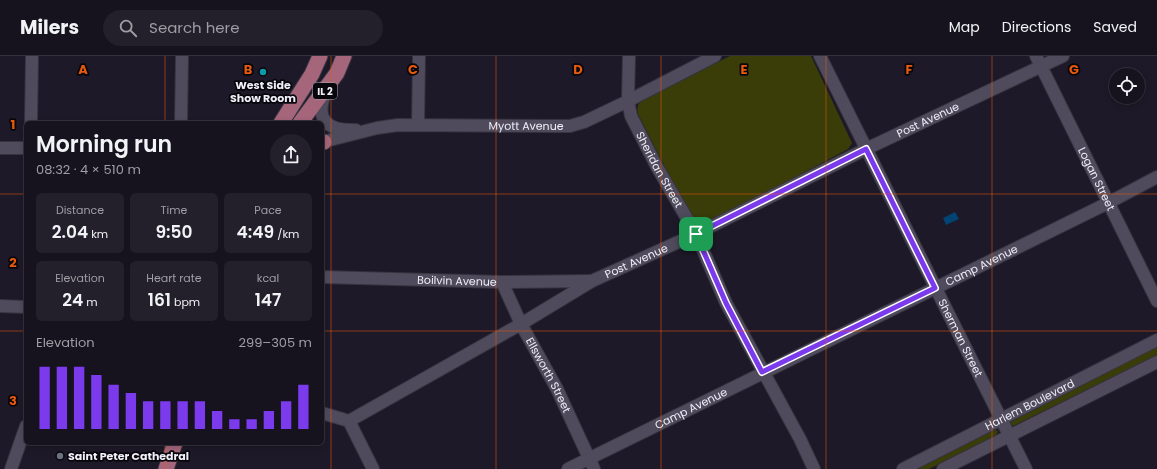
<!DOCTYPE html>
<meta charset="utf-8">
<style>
body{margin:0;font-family:Poppins,sans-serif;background:#23202b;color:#f1f3f6;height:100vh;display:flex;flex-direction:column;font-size:15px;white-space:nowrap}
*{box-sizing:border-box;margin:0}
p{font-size:13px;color:#9e9ea4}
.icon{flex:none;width:22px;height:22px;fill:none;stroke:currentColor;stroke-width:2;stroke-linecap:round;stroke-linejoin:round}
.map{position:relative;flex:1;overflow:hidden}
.panel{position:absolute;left:24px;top:65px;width:300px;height:324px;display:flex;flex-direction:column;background:#16131e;border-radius:6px;box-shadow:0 2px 6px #0003,0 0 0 1px #35323c}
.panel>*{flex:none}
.fabs{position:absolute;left:1109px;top:12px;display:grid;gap:8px}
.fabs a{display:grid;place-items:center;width:36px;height:36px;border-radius:50%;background:#16131e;box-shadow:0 2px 6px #0003,0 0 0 1px #35323c;font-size:20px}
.pin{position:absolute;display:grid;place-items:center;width:34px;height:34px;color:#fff;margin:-17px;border-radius:8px;box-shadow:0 2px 6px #0006}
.round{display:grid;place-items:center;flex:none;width:42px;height:42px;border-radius:21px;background:#23202b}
.head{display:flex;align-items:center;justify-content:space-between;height:68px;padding:0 12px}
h1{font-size:22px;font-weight:600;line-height:30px}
.figures{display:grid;grid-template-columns:repeat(3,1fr);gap:6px;height:68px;padding:4px 12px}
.figures div{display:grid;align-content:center;border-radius:6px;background:#23202b;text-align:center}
.figures b{font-size:17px;font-weight:600}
.figures small{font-size:11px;font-weight:400}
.figures p{font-size:11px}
.chart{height:112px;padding:8px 12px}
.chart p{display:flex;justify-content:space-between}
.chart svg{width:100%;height:72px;margin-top:4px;stroke:#7c3aed;stroke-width:6}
header{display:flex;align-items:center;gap:24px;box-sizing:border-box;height:56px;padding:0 20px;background:#16131e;border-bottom:1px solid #35323c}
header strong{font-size:19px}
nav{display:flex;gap:22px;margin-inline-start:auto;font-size:14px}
.search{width:280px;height:36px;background:#23202b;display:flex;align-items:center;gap:10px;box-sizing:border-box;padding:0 14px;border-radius:22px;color:#9e9ea4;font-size:15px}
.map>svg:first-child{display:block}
.green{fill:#3a3d08}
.water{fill:#014372}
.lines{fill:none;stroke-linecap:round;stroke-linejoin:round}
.minor-casing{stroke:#36343f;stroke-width:14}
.major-casing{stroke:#36343f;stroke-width:17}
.minor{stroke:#4f4b5c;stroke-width:12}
.major{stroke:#a5657b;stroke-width:15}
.route-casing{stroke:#fff;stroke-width:8}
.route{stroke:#7c3aed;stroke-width:5}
.grid{fill:none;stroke:#e8590c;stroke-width:1;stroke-opacity:0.55}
.culture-dot{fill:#0f9aa8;stroke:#07060b;stroke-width:1.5}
.worship-dot{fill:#6b7280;stroke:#07060b;stroke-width:1.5}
.labels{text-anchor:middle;stroke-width:3.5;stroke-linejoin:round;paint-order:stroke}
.shield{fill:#07060b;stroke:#aaa8b2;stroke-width:1}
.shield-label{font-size:10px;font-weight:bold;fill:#f0eef9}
.poi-label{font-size:11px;font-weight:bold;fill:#f0eef9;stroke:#07060b}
.street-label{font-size:11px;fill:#f0eef9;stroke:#07060b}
.grid-label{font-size:13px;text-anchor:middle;font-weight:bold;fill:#e8590c;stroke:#07060b;stroke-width:3.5;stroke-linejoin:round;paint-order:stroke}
</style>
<header>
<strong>Milers</strong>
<div class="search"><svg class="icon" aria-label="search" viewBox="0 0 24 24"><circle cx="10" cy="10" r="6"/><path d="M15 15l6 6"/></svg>Search here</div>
<nav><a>Map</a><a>Directions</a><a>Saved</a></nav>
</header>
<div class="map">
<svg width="1157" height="413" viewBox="0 0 1157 413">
<rect width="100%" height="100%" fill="#1d1928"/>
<!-- green -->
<g class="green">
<path d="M730 0H811L852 87 848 93 703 170H697L693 167 638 58C637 52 637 48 643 44Z"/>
<polygon points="1157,291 1157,299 1015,369 1012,370 1010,368 1013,363"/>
<polygon points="993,373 998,375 996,380 929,413 914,413"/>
</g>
<!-- water -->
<polygon class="water" points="955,156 959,163 946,169 943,162"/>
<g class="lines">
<defs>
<g id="minor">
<path id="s1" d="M629 0 628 45 631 60 657 111 696 178 726 247 800 383 814 413"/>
<path id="s2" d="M820 0 1026 413"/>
<path id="s3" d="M1036 0 1157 245"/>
<path d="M326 35C314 64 327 75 356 74"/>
<polyline points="31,67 32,0"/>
<polyline points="181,67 182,0"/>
<polyline points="418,69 419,0"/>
<path id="s4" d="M322 86 377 72 398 69 554 70H570L584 66 628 45 715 0"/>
<polyline points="0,92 26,92"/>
<path id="s5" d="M322 221 502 226 591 225"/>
<path id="s6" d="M502 226 521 268 557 333 594 413"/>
<polyline points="0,250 26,251"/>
<polyline points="322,357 349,365 373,413"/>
<path id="s7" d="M349 365 521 268 592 225 696 178 866 93 1063 0"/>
<polyline points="11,413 26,370"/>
<path id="s8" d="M568 413 1108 147 1157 121"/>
<path id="s9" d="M903 413 1157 284"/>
<polyline points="943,413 1157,306"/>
</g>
<g id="major">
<polyline points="281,67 312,18 320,0"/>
<polyline points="300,67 337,17 344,0"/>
<polyline points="322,86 324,86"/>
<polyline points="166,413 175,387"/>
</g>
</defs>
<!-- minor casing -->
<use href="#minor" class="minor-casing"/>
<!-- major casing -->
<use href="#major" class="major-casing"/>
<!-- minor -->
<use href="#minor" class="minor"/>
<!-- major -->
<use href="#major" class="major"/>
</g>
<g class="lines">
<defs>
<polygon id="route" points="866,93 935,232 762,316 726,247 696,178"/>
</defs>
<!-- route casing -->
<use href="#route" class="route-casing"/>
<!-- route -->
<use href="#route" class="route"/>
</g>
<!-- grid -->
<path class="grid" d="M165 0V67M331 0V413M496 0V413M661 0V413M826 0V413M992 0V413M0 138H26M322 138H1157M0 275H26M322 275H1157M165 387V413"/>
<!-- markers -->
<circle class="culture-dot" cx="263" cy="16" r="4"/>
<circle class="worship-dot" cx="60" cy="400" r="4"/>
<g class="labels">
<!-- shield labels -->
<rect class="shield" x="313" y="27" width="24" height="16" rx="3"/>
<g class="shield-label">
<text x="325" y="39">IL 2</text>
</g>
<!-- poi labels -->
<g class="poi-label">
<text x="263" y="33">West Side<tspan x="263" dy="13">Show Room</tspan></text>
<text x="68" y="404" text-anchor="start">Saint Peter Cathedral</text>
</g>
<!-- street labels -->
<g class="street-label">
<text dy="4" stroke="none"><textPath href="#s7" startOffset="653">Post Avenue</textPath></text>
<text dy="4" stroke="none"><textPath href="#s4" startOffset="206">Myott Avenue</textPath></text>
<text dy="4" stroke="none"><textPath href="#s1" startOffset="121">Sheridan Street</textPath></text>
<text dy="4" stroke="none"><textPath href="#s3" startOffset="137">Logan Street</textPath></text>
<text dy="4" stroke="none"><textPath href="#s7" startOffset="329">Post Avenue</textPath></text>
<text dy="4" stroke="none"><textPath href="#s8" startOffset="461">Camp Avenue</textPath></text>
<text dy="4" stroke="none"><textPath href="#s5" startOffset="135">Boilvin Avenue</textPath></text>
<text dy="4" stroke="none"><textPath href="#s2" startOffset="315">Sherman Street</textPath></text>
<text dy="4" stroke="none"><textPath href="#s6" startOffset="104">Ellsworth Street</textPath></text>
<text dy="4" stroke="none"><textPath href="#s9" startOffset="142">Harlem Boulevard</textPath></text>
<text dy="4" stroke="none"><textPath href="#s8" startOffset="137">Camp Avenue</textPath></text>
</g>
</g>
<g class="grid-label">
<text x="83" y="18">A</text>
<text x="248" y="18">B</text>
<text x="413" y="18">C</text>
<text x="578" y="18">D</text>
<text x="744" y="18">E</text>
<text x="909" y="18">F</text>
<text x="1074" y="18">G</text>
<text x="13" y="73">1</text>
<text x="13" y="211">2</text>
<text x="13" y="349">3</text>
</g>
</svg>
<div class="fabs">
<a><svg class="icon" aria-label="locate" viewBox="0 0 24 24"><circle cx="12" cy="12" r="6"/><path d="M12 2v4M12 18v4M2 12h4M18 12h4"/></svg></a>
</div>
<div class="pin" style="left:696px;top:178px;background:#1e9e55"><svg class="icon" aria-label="arrive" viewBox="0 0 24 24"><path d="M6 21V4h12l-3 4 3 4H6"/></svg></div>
<section class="panel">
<div class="head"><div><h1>Morning run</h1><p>08:32 · 4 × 510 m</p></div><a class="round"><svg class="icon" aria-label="share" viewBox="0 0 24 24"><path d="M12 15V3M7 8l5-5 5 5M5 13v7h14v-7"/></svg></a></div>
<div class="figures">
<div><p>Distance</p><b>2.04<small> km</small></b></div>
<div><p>Time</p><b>9:50</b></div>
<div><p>Pace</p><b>4:49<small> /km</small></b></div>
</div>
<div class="figures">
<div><p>Elevation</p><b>24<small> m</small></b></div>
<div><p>Heart rate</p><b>161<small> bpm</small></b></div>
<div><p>kcal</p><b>147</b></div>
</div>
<div class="chart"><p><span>Elevation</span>299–305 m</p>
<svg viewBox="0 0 160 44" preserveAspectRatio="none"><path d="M5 44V6M15 44V6M25 44V6M35 44V11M45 44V17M55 44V22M65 44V27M75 44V27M85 44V27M95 44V27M105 44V33M115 44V38M125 44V38M135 44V33M145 44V27M155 44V17"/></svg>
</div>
</section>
</div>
